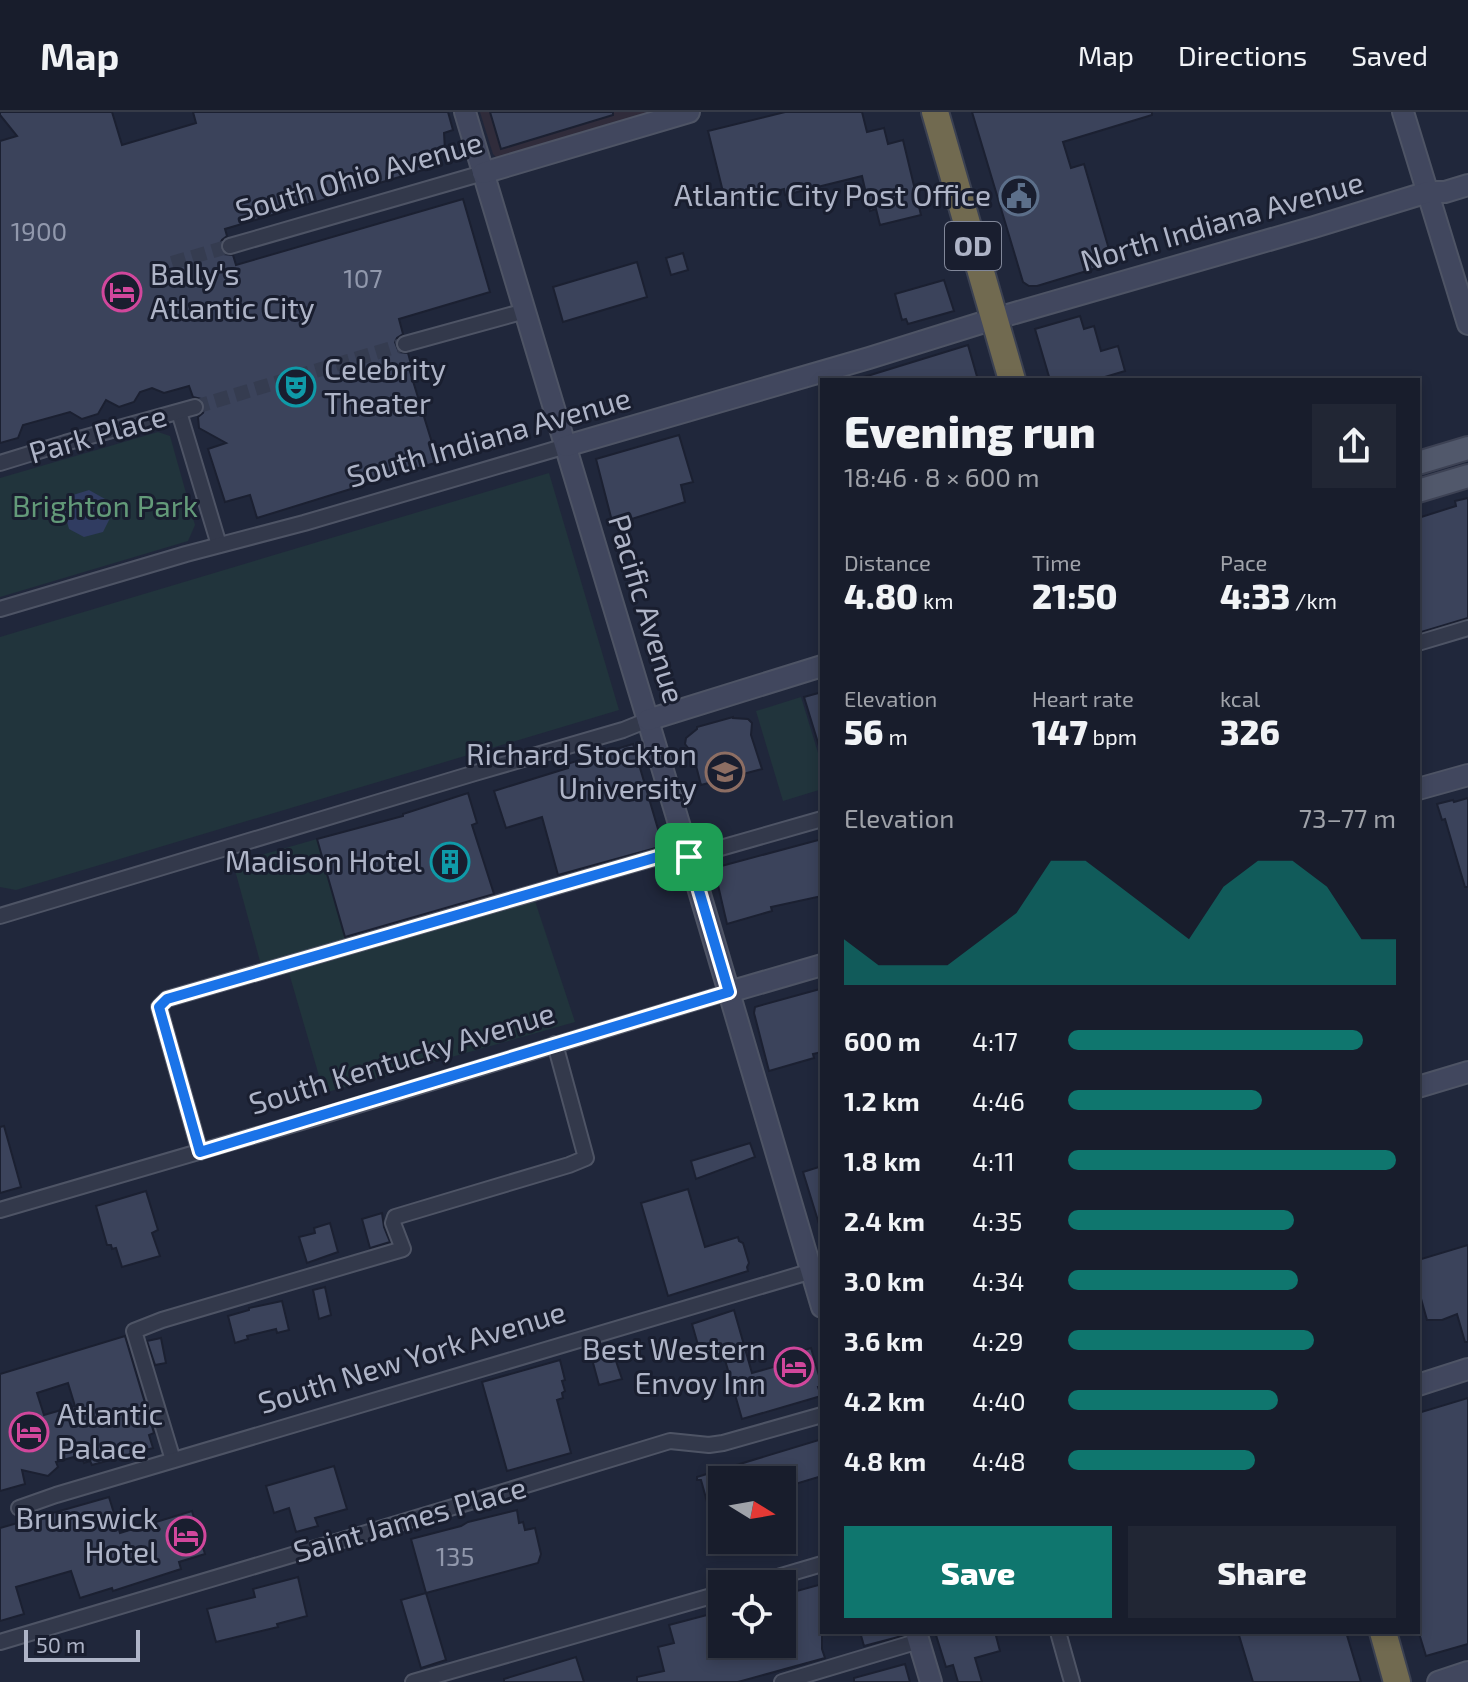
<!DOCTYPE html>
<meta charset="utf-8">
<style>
body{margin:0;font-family:"Exo 2",sans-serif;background:#212634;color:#f1f3f6;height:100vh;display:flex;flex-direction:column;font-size:30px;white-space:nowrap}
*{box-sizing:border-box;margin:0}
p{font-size:26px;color:#9fa2a9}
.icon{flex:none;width:44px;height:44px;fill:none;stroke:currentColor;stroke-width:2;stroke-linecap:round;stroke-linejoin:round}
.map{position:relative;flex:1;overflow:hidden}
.sheet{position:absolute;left:820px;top:266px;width:600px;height:1256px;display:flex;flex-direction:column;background:#181d2c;border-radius:0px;box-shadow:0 4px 12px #0003,0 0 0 2px #363b48}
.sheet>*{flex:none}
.needle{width:52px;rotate:101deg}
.tools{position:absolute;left:708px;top:1354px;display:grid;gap:16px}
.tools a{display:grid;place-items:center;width:88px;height:88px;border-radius:0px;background:#181d2c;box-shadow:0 4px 12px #0003,0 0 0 2px #363b48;font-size:40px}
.scale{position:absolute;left:24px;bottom:20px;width:116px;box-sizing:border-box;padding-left:8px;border:4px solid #aeb4c7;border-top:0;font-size:22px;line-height:28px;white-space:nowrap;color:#aeb4c7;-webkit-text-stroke:6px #191e2f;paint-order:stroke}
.pin{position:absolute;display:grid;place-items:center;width:68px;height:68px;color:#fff;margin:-34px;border-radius:16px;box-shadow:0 4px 12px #0006}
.round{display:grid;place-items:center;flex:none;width:84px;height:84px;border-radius:0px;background:#212634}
.summary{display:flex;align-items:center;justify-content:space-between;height:136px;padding:0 24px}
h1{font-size:44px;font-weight:800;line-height:60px}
.stats{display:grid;grid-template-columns:repeat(3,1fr);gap:12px;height:136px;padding:8px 24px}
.stats div{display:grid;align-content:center}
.stats b{font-size:34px;font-weight:800}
.stats small{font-size:22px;font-weight:400}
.stats p{font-size:22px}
.chart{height:224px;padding:16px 24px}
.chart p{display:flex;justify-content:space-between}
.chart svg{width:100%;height:144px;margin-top:8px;fill:#0f766e;opacity:.7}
.cta{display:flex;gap:16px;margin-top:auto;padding:16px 24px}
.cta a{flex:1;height:92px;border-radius:0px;background:#0f766e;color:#fff;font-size:32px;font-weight:800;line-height:92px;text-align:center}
.cta a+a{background:#212634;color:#f1f3f6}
ul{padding:0 24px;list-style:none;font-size:26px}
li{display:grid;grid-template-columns:128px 96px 1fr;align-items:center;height:60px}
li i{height:20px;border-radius:10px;background:#0f766e}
header{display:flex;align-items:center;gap:48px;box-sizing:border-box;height:112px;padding:0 40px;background:#181d2c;border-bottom:2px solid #363b48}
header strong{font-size:38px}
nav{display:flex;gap:44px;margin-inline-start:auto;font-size:28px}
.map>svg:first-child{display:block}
.medical{fill:#302c3b}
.green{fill:#21343c}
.water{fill:#303c61}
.building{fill:#3b435b;stroke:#1b2031;stroke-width:2;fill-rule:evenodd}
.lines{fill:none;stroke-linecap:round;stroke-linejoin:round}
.street-tunnel{stroke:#353c50;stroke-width:14;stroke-dasharray:14 7;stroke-linecap:butt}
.street-casing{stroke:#4e5465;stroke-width:18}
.secondary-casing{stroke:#4e5465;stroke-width:24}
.primary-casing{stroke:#3d4254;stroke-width:26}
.highway-casing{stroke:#3b4152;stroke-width:30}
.street{stroke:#33394b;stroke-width:14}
.secondary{stroke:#41475e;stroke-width:20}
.primary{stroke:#51586b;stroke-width:22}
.highway{stroke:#716a50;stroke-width:26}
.route-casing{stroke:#fff;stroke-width:16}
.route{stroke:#1a73e8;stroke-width:10}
.labels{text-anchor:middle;stroke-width:6;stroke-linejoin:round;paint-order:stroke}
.number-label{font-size:26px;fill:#9198ac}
.shield{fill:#191e2f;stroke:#818799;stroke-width:2}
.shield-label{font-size:28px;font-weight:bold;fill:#aeb4c7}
.street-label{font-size:30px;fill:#aeb4c7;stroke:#191e2f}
.poi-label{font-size:30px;fill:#aeb4c7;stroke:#191e2f;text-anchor:end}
.park-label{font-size:30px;fill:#639a79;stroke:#191e2f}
</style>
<header>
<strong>Map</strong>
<nav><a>Map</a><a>Directions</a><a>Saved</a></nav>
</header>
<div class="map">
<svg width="1468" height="1570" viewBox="0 0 1468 1570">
<rect width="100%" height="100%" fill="#20273b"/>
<!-- medical -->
<polygon class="medical" points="480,0 659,0 501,46 496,45 493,42"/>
<!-- green -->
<g class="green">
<polygon points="158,320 170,324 195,413 188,429 0,485 0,366"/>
<polygon points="549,361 619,598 16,778 0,775 0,525"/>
<polygon points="801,585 822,654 822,677 783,689 756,599"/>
<polygon points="317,727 346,829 261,853 233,751"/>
<polygon points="535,789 575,910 324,981 289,861"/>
</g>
<!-- water -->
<polygon class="water" points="89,378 105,387 111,404 103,420 84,425 69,417 64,399 73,383"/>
<!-- building -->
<g class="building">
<polygon points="0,0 112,0 122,33 196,11 193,0 448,0 453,18 444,21 445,38 436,48 422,52 423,58 225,117 227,124 222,128 220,132 224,142 233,143 236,153 463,87 490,180 399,207 403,222 397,226 395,230 399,240 408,241 411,252 408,253 438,350 257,406 250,383 225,390 208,337 226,331 199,316 198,305 203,301 205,293 201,287 193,285 189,274 164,281 152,276 140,280 134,290 119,295 106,288 98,302 82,307 70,300 23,313 18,326 0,331 0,29 17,24 0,3"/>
<polygon points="490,0 613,0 613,3 501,37"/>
<polygon points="785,0 862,0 867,20 884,16 888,32 903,28 921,103 880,113 876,97 870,99 862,64 785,83 784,77 726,92 708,19"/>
<polygon points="972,0 1152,0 1152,3 1063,30 1071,56 1084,52 1113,151 1037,174 1029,174 1023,170"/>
<polygon points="683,141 688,158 671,163 666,146"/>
<polygon points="637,150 647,185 563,210 553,175"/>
<polygon points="944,168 954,199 908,212 906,207 902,208 895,182"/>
<polygon points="1080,204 1084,217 1094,214 1101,239 1118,234 1125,259 1095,268 1050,268 1035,217"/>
<polygon points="968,233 978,268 865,268 864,265"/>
<polygon points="679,323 693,370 681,373 685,390 613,413 596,347"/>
<polygon points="1468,386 1468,506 1418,521 1418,406 1456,394 1455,389"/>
<polygon points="822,580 822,633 819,634 804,585"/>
<polygon points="733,605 733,606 748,607 752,611 751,623 762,657 701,673 693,642 685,632 686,626 697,617 697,615"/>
<polygon points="633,632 663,734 558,763 542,705 506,716 494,679 568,656 567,652"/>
<polygon points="468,681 477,711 472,713 494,782 345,825 317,727 403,704 403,702"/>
<polygon points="1468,686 1468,775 1465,775 1445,707 1442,708 1437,692 1453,688 1454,690"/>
<polygon points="822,727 822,784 771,795 772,799 727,812 714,756"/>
<polygon points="820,877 822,884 822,940 813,942 814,946 769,959 754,901 755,895"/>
<polygon points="4,1014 21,1075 0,1081 0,1015"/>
<polygon points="750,1031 755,1045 696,1067 691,1049"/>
<polygon points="822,1054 822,1112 819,1112 803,1060"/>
<polygon points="688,1077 705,1135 738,1125 739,1129 743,1131 749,1151 747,1155 748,1159 668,1184 641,1091"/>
<polygon points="146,1079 158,1118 152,1121 160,1144 122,1155 116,1136 112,1137 111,1133 107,1133 96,1094"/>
<polygon points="382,1101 384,1115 390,1130 370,1136 362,1107"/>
<polygon points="330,1111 338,1140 307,1151 299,1125 315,1121 314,1116"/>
<polygon points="1468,1133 1468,1230 1465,1230 1457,1202 1442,1208 1427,1208 1418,1176 1418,1148"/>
<polygon points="325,1175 331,1203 319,1207 313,1178"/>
<polygon points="282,1189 289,1218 277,1221 276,1217 247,1224 248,1227 235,1231 228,1204 249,1198 249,1196"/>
<polygon points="734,1198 752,1261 791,1250 788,1243 811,1236 822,1274 818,1275 821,1284 742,1307 723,1241 702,1247 692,1212"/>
<path d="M125 1224 154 1321 149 1323 153 1336 92 1353 90 1349 84 1351 81 1343 56 1350 58 1355 48 1364 22 1358 25 1372 0 1379V1262ZM68 1271 75 1294 44 1303 37 1281Z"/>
<polygon points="161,1226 166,1251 155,1253 147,1229"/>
<polygon points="610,1231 622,1267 599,1273 589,1236 598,1233 601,1235"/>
<polygon points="560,1248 565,1268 562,1269 565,1279 562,1281 563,1286 557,1288 571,1341 507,1359 482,1270"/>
<polygon points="1468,1286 1468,1532 1426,1544 1418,1518 1418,1301"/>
<polygon points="822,1327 822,1364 782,1376 782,1368 722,1368 722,1393 709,1397 701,1368 697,1368 697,1365"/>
<polygon points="334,1354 347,1397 315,1406 318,1414 296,1420 289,1396 274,1401 266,1374"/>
<polygon points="109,1385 120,1421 192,1399 205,1442 179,1450 181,1457 113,1479 112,1476 80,1486 71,1459 16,1475 24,1502 0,1509 0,1416"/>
<polygon points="517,1398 519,1411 523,1410 525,1418 535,1416 541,1442 538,1451 426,1481 411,1427 461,1414 468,1410"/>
<polygon points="298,1465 307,1504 277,1512 278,1515 216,1530 207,1497 255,1485 253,1477"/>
<polygon points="822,1472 822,1537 825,1546 738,1570 637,1570 637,1565 664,1559 658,1535 674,1531 669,1513 722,1499 722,1532 782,1532 782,1483"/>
<polygon points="426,1481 446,1548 421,1556 401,1488"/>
<polygon points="860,1520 901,1520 902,1524 864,1534"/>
<polygon points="935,1520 995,1520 1000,1539 975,1546 982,1570 958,1570 953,1553 946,1555"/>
<polygon points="1238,1520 1346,1520 1361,1570 1253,1570"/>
<polygon points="576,1545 584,1570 504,1570 504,1567"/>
<polygon points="905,1552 910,1570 854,1570 854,1566"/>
</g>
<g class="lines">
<!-- street-tunnel -->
<g class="street-tunnel">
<polyline points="172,151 230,134"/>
<polyline points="195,295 405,232"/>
</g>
<defs>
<g id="street">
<polyline points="230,134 483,61"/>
<polyline points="405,232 525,199"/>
<polyline points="179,300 219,433"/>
<polyline points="0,351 65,331 195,295"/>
<polyline points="0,497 186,442 304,411 566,334"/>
<polyline points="1418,531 1468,516"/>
<polyline points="0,804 475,661 623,618 648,608"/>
<polyline points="200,1040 159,895 167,887 661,744 689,745 822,707"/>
<polyline points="0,1098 315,1006 729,880"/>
<polyline points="173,1348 134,1219 162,1208 403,1137 393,1111 395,1105 569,1053 586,1046 555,932"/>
<polyline points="19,1396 56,1383 812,1159"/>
<polyline points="754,1472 822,1452"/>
<polyline points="1058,1520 1072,1570"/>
<polyline points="0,1530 490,1384 670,1329 709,1333 723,1331 822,1303"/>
<polyline points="413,1570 722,1481"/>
<polyline points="782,1570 919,1529"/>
</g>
<g id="secondary">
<polyline points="465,0 689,745 822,1195"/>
<polyline points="1403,0 1468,212"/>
<polyline points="483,61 689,0"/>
<polyline points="566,334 869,246 994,207 1314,115 1428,80 1445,80 1468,73"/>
<polyline points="648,608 822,554"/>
<polyline points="1418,677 1468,663"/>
<polyline points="729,880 822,853"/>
<polyline points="1418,975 1468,960"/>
<polyline points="1418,1273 1468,1257"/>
<polyline points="916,1520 931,1570"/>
<polyline points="1438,1570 1468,1560"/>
</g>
<g id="primary">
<polyline points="1418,351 1468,336"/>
<polyline points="1418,379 1468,364"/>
</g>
<g id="highway">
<polyline points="935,0 1012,268"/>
<polyline points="1383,1520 1397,1570"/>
</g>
</defs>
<!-- street casing -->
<use href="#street" class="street-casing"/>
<!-- secondary casing -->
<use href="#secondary" class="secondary-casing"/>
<!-- primary casing -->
<use href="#primary" class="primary-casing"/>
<!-- highway casing -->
<use href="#highway" class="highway-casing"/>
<!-- street -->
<use href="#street" class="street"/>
<!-- secondary -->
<use href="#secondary" class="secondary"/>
<!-- primary -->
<use href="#primary" class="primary"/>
<!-- highway -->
<use href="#highway" class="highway"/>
</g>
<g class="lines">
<defs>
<polygon id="route" points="675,743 689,745 729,880 200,1040 159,895 167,887 661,744"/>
</defs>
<!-- route casing -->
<use href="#route" class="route-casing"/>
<!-- route -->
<use href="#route" class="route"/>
</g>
<!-- icons -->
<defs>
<symbol id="civic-ring" viewBox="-11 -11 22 22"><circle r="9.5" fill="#191e2f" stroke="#5c6f8a" stroke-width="1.5"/><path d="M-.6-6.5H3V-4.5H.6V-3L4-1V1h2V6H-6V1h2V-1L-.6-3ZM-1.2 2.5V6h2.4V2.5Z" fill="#5c6f8a"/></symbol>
<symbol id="hotel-ring" viewBox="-11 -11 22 22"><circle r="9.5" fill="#191e2f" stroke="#d1479c" stroke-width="1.5"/><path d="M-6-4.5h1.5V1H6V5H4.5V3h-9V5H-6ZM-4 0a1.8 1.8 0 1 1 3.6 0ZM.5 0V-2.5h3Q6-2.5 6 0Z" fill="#d1479c"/></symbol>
<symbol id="theatre-ring" viewBox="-11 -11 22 22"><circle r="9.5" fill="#191e2f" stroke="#0f9aa8" stroke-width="1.5"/><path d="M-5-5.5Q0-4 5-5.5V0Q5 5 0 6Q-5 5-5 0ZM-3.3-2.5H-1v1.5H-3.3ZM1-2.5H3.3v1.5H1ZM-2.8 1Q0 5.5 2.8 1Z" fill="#0f9aa8"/></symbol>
<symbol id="university-ring" viewBox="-11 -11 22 22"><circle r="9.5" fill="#191e2f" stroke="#8d6e63" stroke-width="1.5"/><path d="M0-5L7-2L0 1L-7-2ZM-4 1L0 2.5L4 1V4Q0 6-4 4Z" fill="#8d6e63"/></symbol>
<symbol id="building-ring" viewBox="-11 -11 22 22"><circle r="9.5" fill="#191e2f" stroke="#0f9aa8" stroke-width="1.5"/><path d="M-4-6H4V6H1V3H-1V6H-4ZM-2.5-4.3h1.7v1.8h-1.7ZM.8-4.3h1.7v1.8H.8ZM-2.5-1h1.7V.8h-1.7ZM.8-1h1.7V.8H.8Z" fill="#0f9aa8"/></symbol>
</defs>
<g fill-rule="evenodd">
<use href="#civic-ring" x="997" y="62" width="44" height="44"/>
<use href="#hotel-ring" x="100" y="158" width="44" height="44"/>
<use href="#theatre-ring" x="274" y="253" width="44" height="44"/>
<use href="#university-ring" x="703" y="638" width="44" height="44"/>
<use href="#building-ring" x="428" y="728" width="44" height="44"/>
<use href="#hotel-ring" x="772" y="1233" width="44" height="44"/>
<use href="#hotel-ring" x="7" y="1298" width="44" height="44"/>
<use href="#hotel-ring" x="164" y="1402" width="44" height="44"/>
</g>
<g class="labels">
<!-- number labels -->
<g class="number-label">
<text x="39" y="129">1900</text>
<text x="363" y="176">107</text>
<text x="455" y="1454">135</text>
</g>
<!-- shield labels -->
<rect class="shield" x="945" y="110" width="56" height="48" rx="6"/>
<g class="shield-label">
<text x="973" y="144">OD</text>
</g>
<!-- street labels -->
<g class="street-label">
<text transform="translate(359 65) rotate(-16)" y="10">South Ohio Avenue</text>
<text transform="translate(1222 110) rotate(-16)" y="10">North Indiana Avenue</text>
<text transform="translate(98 323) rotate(-16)" y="10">Park Place</text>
<text transform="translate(489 326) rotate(-16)" y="10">South Indiana Avenue</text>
<text transform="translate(646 497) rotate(73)" y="10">Pacific Avenue</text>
<text transform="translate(402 947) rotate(-17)" y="10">South Kentucky Avenue</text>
<text transform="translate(412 1246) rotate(-17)" y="10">South New York Avenue</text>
<text transform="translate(410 1408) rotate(-16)" y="10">Saint James Place</text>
</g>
<!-- poi labels -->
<g class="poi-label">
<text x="991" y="94">Atlantic City Post Office</text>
<text x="150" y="173" text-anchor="start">Bally's<tspan x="150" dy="34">Atlantic City</tspan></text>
<text x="324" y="268" text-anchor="start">Celebrity<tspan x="324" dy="34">Theater</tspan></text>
<text x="697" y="653">Richard Stockton<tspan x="697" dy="34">University</tspan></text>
<text x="422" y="760">Madison Hotel</text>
<text x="766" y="1248">Best Western<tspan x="766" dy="34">Envoy Inn</tspan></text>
<text x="57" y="1313" text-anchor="start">Atlantic<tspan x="57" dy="34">Palace</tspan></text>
<text x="158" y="1417">Brunswick<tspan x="158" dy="34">Hotel</tspan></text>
</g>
<!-- park labels -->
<g class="park-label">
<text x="105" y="405">Brighton Park</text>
</g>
</g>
</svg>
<div class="tools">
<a><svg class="needle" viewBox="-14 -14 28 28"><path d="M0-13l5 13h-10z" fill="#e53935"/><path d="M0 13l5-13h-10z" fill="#9fa2a9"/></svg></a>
<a><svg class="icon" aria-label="locate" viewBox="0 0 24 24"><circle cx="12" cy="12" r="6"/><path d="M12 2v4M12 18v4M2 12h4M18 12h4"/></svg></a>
</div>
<div class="scale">50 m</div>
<div class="pin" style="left:689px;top:745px;background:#1e9e55"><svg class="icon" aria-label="arrive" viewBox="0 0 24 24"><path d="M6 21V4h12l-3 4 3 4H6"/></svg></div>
<section class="sheet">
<div class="summary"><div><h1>Evening run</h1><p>18:46 · 8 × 600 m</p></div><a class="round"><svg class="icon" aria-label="share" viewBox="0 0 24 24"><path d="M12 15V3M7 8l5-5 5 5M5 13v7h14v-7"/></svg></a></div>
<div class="stats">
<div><p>Distance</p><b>4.80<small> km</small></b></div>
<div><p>Time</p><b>21:50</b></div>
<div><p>Pace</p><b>4:33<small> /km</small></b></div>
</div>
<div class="stats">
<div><p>Elevation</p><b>56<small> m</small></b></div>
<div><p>Heart rate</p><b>147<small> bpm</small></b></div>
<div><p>kcal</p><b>326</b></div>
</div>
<div class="chart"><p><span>Elevation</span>73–77 m</p>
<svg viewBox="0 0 160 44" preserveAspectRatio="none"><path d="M0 44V30L10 38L20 38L30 38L40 30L50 22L60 6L70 6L80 14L90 22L100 30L110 14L120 6L130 6L140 14L150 30L160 30V44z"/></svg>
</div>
<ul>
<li><b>600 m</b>4:17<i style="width:90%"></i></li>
<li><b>1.2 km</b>4:46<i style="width:59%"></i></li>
<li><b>1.8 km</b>4:11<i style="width:100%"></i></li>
<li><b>2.4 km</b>4:35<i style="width:69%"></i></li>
<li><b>3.0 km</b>4:34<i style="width:70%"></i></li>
<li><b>3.6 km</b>4:29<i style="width:75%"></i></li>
<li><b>4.2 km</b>4:40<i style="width:64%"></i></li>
<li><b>4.8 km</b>4:48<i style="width:57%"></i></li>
</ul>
<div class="cta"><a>Save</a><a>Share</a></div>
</section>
</div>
